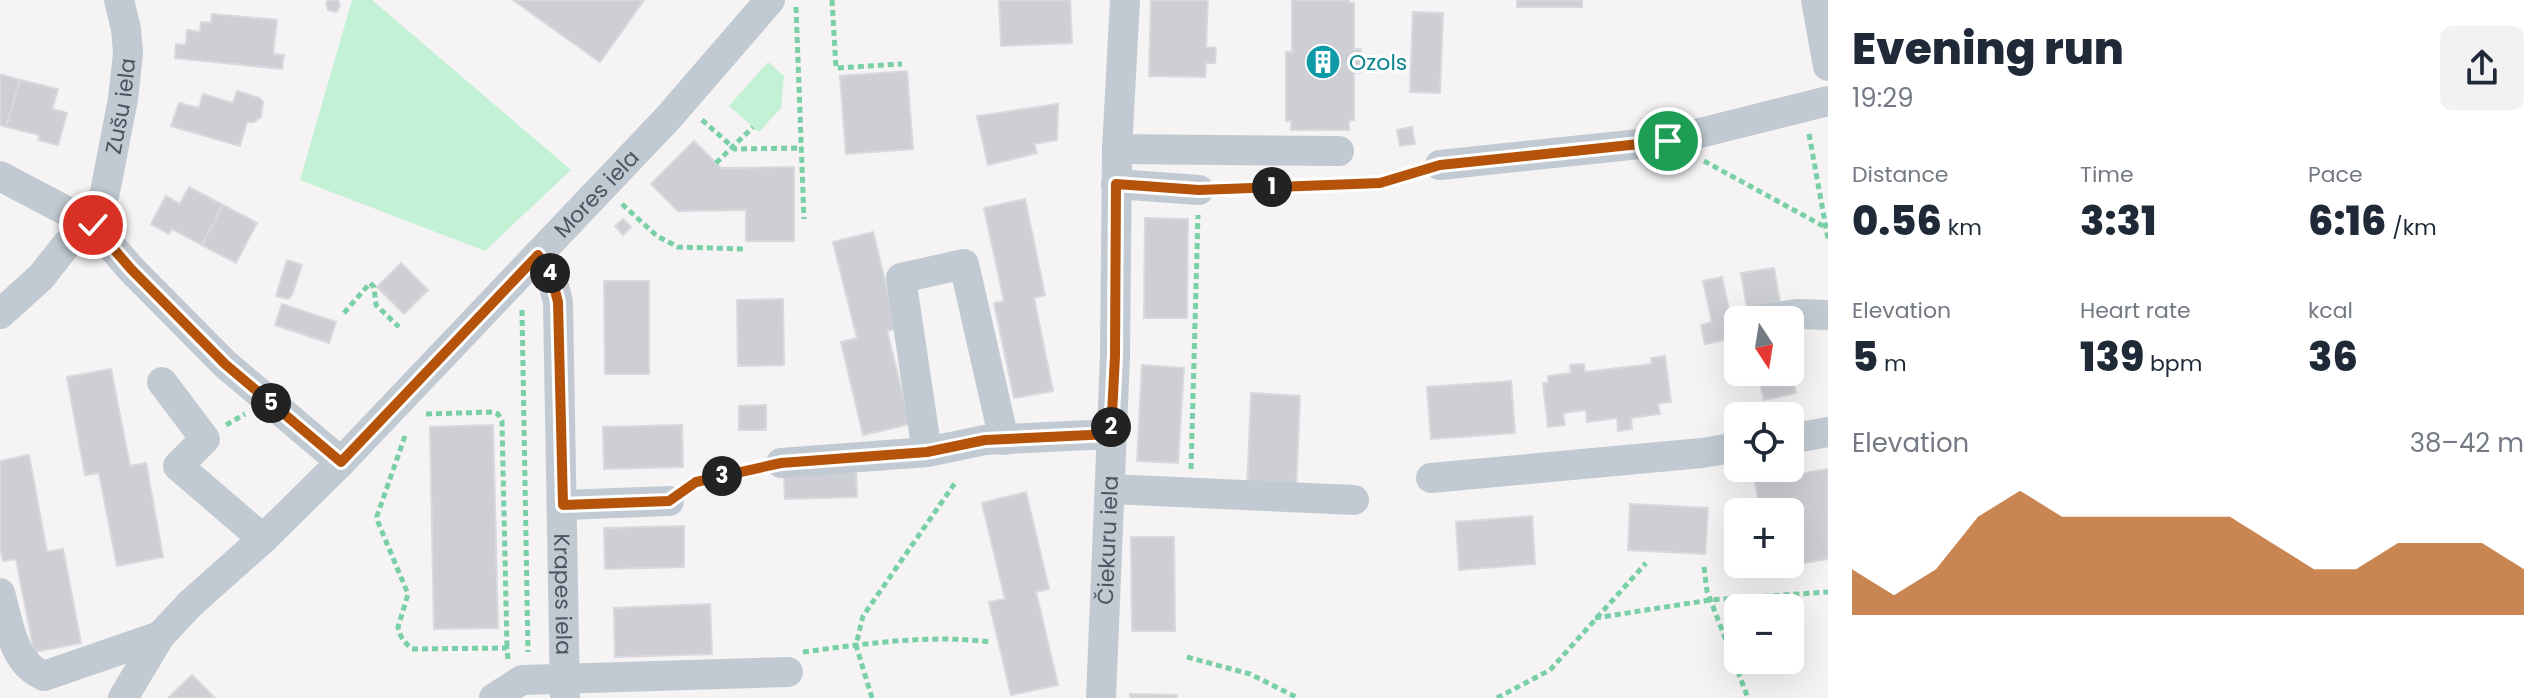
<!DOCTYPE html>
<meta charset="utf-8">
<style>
body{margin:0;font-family:Poppins,sans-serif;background:#f2f2f3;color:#1f2937;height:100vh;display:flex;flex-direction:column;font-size:30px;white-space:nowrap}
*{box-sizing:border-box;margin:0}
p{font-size:26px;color:#747a83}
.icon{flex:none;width:44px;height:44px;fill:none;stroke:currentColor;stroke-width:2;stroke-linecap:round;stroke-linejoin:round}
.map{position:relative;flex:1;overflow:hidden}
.drawer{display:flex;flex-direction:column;background:#fff;width:720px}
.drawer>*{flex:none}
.needle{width:52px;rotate:168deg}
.tools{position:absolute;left:1724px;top:306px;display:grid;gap:16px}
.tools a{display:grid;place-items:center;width:80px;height:80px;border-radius:12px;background:#fff;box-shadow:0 8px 32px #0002;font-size:40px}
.pin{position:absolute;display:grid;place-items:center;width:68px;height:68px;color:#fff;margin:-34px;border:4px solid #fff;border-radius:50%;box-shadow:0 2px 8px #0007}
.km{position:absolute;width:40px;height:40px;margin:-20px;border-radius:50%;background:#222;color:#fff;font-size:22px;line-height:40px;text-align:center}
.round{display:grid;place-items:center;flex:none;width:84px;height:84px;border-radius:12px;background:#f2f2f3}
.summary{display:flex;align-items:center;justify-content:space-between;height:136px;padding:0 24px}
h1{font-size:44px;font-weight:800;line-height:60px}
.figures{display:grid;grid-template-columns:repeat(3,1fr);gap:12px;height:136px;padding:8px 24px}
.figures div{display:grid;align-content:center}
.figures b{font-size:40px;font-weight:800}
.figures small{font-size:22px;font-weight:400}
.figures p{font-size:22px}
.chart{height:224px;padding:16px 24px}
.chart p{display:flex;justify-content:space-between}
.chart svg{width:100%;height:144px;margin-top:8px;fill:#b45309;opacity:.7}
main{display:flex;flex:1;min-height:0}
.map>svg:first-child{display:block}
.green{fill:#c3f1d5}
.building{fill:#cdcfd5;stroke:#d7d9de;stroke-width:2}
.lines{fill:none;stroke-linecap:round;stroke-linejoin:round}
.path{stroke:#7ad0a6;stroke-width:5;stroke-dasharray:6 4;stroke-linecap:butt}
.minor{stroke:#c1cad2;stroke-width:30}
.route-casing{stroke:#fff;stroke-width:16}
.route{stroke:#b45309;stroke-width:10}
.labels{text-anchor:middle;stroke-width:6;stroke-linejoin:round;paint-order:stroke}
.culture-label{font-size:22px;fill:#0d838f;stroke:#fff;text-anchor:start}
.street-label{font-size:22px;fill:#4a5661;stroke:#fff}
</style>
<main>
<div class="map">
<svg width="1828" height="698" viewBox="0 0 1828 698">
<rect width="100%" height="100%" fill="#f5f3f3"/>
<!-- green -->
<g class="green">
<polygon points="352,0 372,0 571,170 485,251 300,180"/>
<polygon points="768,62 784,76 781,108 759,132 729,106"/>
</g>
<!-- building -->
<g class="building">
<polygon points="328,0 338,0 340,6 336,12 328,10 326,3"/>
<polygon points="513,0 644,0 600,62"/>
<polygon points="999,0 1070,0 1072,43 1001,46"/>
<polygon points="1151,0 1208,0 1206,47 1216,48 1215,63 1206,63 1205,77 1149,76"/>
<polygon points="1292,0 1349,0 1349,3 1354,3 1354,49 1361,49 1361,73 1354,73 1354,120 1349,120 1349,130 1291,130 1291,121 1286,121 1286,52 1292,52"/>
<rect x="1517" y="0" width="65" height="7"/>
<polygon points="1413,12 1443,13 1440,93 1410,92"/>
<polygon points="212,14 277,20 273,54 284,55 282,69 175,58 176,44 186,45 187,30 200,32 201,22 211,23"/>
<polygon points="907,71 913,149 846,154 840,76"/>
<polygon points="0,74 20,80 6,127 0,125"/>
<polygon points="20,80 58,89 52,109 67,113 58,145 38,140 40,135 6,127"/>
<polygon points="237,91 260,98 263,102 261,117 254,122 247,122 240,146 171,126 179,103 199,108 203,94 233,103"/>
<polygon points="1058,104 1057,140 1034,144 1037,153 988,165 977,116"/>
<polygon points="1412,127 1415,144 1400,146 1397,130"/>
<polygon points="694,141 721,168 794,167 794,241 746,241 746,210 678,211 651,184"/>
<polygon points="189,187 223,205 202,245 172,229 169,234 151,224 166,196 180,204"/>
<polygon points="1025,199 1045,295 1034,298 1053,391 1014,398 994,303 1004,301 984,208"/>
<polygon points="223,205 257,223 236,263 202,245"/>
<polygon points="1145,218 1188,219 1187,318 1144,318"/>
<polygon points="623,219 631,227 623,235 615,226"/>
<polygon points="873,232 897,329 887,331 910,424 863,435 841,342 857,338 833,242"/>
<polygon points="287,260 302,265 292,295 288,299 276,296"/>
<polygon points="401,263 428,290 404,314 377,287"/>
<polygon points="1774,268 1780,302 1747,308 1741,273"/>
<polygon points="1722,277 1735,338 1705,344 1701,325 1712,322 1703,281"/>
<polygon points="604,281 649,281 649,374 605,374"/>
<polygon points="783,299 784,365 738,366 737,300"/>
<polygon points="282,304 336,322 329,343 275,325"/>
<polygon points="1665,356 1671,402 1658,403 1660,414 1631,418 1632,429 1618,431 1617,418 1587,422 1586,410 1563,413 1565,425 1548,427 1543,383 1548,383 1548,376 1571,373 1570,365 1584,364 1585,372 1652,364 1651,358"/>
<polygon points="1142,365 1184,368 1178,463 1137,461"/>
<polygon points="1790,366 1796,393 1764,400 1757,372 1790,372"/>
<polygon points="111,369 130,466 146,463 163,557 117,566 99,473 85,475 67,377"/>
<polygon points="1511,381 1515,433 1431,439 1427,387"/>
<polygon points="1251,393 1300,396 1296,491 1247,489"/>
<polygon points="766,405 766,430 739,430 739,406"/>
<polygon points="493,425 498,628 434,629 430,427"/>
<polygon points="682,425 683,467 604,469 603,427"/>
<polygon points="29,455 47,552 63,549 81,643 34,652 16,559 3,561 0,547 0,461"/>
<polygon points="1828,469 1828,559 1770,569 1769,564 1790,564 1790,512 1760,512 1755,481"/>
<polygon points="856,472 857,497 785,499 784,475"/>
<polygon points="1026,492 1049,589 1036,592 1058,685 1011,695 989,602 1005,599 982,503"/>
<polygon points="1630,504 1708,508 1705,554 1628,550"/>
<polygon points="1532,516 1535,564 1459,570 1456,522"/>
<polygon points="684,526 684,567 605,569 604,528"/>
<polygon points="1131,537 1174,537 1175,631 1132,631"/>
<polygon points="710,604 712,654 615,657 614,608"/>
<polygon points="192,675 215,698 168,698"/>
<polygon points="1130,694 1177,695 1177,698 1130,698"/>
</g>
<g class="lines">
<!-- path -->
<g class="path">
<polyline points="832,0 836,68 902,64"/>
<polyline points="796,7 804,219"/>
<polyline points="702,120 735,149 802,148"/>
<polyline points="1809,134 1828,239"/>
<polyline points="1704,161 1825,227"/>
<polyline points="716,163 753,127"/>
<polyline points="1224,189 1380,183 1416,172"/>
<polyline points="622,204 657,236 678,247 745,249"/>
<polyline points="522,310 528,652"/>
<polyline points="344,313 370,283 374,287 376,305 399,327"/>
<polyline points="426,414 493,412 498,414 502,421 507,648"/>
<polyline points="226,425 245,414"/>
<path d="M405 436 377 516 378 522 408 594 398 627C400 637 404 642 412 649L507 648 508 660"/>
<polyline points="1191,469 1198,215"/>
<polyline points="689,487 696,482 756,469"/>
<polyline points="1704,567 1707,591 1748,698"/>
<polyline points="1595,618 1710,600 1828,592"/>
<path d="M803 652C864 644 929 634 990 642"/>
<polyline points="1187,657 1250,674 1298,698"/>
<polyline points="872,698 856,645 863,616 955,483"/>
<polyline points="1497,698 1550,670 1646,563"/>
</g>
<!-- minor -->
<g class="minor">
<polyline points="1816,0 1828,66"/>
<polyline points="1117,149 1339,151"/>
<polyline points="1440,165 1668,141 1828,101"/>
<polyline points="0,176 93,225 131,269 225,364 341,462"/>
<polyline points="1116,184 1199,190"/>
<path id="s1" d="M538 255 551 275 558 302 565 698"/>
<path id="s2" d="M0 314 41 277 67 244 93 225 105 192 123 99 128 53 126 29 119 0"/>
<polyline points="1757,320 1797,314 1828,315"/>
<polyline points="162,382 205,439 178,466 263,539"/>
<polyline points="1790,439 1828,432"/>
<polyline points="927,452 901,278 964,264 1004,440"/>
<polyline points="781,463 927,452 985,440 1111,434"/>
<polyline points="1431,478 1702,453 1738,447"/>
<polyline points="1110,489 1354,500"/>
<polyline points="563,505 669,501"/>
<path d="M0 593C9 623 12 663 44 676L160 636"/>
<path id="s3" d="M123 698 160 636 190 604 263 539 341 462 668 118 770 0"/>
<polyline points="494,698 522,680 788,672"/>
<path id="s4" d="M1101 698 1115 356 1117 149 1125 0"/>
</g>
</g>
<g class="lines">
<defs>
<polyline id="route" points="93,225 131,269 225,364 341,462 538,255 551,275 558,302 563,505 669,501 696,482 781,463 927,452 985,440 1111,434 1115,356 1116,184 1199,190 1380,183 1440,165 1668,141"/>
</defs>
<!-- route casing -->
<use href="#route" class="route-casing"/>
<!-- route -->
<use href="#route" class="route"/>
</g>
<!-- icons -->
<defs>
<symbol id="building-disc" viewBox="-11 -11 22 22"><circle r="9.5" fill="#0f9aa8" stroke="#fff"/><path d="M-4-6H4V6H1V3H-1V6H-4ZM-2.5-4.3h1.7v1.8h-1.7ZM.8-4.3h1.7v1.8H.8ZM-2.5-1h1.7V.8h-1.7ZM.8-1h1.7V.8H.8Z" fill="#fff"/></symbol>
</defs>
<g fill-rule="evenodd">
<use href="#building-disc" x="1303" y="42" width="40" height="40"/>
</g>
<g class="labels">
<!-- culture labels -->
<g class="culture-label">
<text x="1349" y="70">Ozols</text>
</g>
<!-- street labels -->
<g class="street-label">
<text dy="8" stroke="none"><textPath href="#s2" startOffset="252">Zušu iela</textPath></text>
<text dy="8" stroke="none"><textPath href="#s3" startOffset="694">Mores iela</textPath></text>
<text dy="8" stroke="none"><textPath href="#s4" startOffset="158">Čiekuru iela</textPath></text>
<text dy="8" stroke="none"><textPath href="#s1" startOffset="344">Krapes iela</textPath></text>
</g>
</g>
</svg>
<div class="tools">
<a><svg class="needle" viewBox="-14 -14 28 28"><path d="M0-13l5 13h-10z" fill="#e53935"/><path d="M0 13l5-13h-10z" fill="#747a83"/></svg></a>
<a><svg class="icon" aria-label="locate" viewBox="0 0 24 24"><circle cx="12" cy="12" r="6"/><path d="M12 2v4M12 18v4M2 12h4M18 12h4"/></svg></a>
<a>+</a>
<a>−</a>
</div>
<div class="pin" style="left:1668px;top:141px;background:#1e9e55"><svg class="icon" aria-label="arrive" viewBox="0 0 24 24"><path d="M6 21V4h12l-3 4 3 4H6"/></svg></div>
<div class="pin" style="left:93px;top:225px;background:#d93025"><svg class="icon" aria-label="check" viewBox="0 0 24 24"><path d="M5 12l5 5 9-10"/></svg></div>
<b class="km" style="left:1272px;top:187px">1</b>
<b class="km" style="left:1111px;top:427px">2</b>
<b class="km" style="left:722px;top:476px">3</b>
<b class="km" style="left:550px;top:273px">4</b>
<b class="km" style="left:271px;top:403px">5</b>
</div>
<section class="drawer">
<div class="summary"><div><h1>Evening run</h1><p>19:29</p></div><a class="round"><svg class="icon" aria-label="share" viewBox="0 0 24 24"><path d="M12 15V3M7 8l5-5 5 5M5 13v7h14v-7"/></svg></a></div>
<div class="figures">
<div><p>Distance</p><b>0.56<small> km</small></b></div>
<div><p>Time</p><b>3:31</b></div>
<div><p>Pace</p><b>6:16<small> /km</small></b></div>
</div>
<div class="figures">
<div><p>Elevation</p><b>5<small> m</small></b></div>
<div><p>Heart rate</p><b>139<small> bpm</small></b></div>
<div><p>kcal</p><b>36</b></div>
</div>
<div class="chart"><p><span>Elevation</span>38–42 m</p>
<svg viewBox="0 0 160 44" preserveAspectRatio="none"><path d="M0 44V30L10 38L20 30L30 14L40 6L50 14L60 14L70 14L80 14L90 14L100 22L110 30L120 30L130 22L140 22L150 22L160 30V44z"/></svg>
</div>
</section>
</main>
